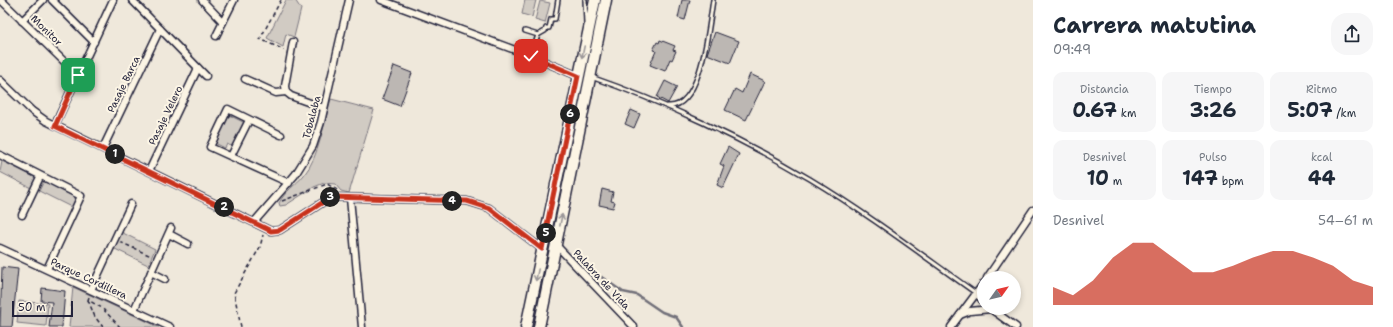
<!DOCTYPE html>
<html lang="es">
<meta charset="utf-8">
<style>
body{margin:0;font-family:"Shantell Sans",sans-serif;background:#f6f6f7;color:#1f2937;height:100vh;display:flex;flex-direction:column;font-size:15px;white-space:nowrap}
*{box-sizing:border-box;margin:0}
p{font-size:13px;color:#747a83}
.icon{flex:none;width:22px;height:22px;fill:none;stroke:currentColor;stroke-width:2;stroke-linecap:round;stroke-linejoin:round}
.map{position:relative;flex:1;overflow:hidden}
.drawer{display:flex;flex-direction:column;background:#fff;width:360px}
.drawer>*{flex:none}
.needle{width:26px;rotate:56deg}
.controls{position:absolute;left:977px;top:271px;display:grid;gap:8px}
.controls a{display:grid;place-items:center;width:44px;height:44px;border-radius:50%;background:#fff;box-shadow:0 2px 6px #0003;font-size:20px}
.scale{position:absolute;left:12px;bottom:10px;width:61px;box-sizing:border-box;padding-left:4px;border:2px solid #22223b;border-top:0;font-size:11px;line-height:14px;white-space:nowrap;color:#22223b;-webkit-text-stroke:3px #fcf5e5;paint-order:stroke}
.pin{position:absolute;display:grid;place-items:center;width:34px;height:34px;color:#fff;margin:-17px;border-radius:8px;box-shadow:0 2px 6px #0006}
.km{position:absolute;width:20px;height:20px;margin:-10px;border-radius:50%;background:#222;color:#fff;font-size:11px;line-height:20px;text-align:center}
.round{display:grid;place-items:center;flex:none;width:42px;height:42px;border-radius:16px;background:#f6f6f7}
.overview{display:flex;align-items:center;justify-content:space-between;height:68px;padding:0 20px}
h1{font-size:22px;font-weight:700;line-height:30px}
.figures{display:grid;grid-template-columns:repeat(3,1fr);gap:6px;height:68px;padding:4px 20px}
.figures div{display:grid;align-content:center;border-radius:10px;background:#f6f6f7;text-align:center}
.figures b{font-size:20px;font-weight:700}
.figures small{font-size:11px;font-weight:400}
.figures p{font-size:11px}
.chart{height:112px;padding:8px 20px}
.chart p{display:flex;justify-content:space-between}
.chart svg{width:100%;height:72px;margin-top:4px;fill:#c8321e;opacity:.7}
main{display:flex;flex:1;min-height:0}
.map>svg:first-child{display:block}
.green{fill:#d1cbc3;stroke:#7a767f}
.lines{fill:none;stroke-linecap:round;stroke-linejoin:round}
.stream{stroke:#716f79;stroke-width:2.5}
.building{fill:#bcb7b3;stroke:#22223b}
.service-casing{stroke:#22223b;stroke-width:6}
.minor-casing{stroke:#22223b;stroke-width:9}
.primary-casing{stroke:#22223b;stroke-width:13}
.path{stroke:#22223b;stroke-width:1.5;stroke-dasharray:4 3;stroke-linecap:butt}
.service{stroke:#fcf5e5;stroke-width:3}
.minor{stroke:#fcf5e5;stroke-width:6}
.primary{stroke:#fcf5e5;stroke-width:10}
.oneway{stroke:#9a9698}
.route-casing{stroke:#fff;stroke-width:8}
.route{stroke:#c8321e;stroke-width:5}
.labels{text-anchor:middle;stroke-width:4;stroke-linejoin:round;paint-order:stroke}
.street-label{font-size:10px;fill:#22223b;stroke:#fcf5e5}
</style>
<main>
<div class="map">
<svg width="1033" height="327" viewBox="0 0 1033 327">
<rect width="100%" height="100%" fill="#efe8db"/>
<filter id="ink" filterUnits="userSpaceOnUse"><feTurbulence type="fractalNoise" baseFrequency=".025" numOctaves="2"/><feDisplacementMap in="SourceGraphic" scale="8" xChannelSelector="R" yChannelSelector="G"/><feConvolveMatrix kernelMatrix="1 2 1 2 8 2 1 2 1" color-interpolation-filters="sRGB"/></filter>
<g filter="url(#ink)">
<!-- green -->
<g class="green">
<polygon points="286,0 295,0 301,9 294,37 286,34 283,47 267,38"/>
<polygon points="525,0 536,0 532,17 522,14"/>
<polygon points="540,1 550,3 545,23 535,20"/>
<path d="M331 99 374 110 349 193 341 191 335 184 324 183 314 187 286 205 280 206 279 203C285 191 296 185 304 175 319 157 324 122 331 99Z"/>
<polygon points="229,115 245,123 233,147 227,144 225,148 215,143"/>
<polygon points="2,161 36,178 31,188 0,172"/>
<polygon points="44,181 78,199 73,208 39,191"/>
<polygon points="121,232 155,249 148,265 113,248"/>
<polygon points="73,287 159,327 69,327"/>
<polygon points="19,301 48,304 46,326 17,323"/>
</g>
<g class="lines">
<!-- stream -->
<polyline class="stream" points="600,276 623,292 637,295 662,312 676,317 683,327"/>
</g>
<!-- building -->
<g class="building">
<polygon points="682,0 690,0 685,20 678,18"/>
<polygon points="715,32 739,41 730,63 707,54"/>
<polygon points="660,40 675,46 673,50 676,51 672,60 670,59 665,71 650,65 656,51 653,50 657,42 659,43"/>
<polygon points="394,66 412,73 400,106 382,99"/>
<polygon points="750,74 765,81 746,120 725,110 735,89 742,93"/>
<polygon points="665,81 677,87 668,103 657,97"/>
<polygon points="631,110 640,114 634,128 625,124"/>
<polygon points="728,147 739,154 723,188 717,185 724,166 720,164"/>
<polygon points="602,189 613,192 611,201 615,202 613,208 599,205"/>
<polygon points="2,267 18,269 12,327 0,327"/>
<polygon points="42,288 65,291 62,327 49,327 52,302 41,301"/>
</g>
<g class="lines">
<defs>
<g id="service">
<polyline points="585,0 586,24"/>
<polyline points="525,31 538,35"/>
<polyline points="531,56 538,35 545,31 546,28 549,28 551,19 555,19 558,0"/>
<path d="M591 77C664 102 744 140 810 179 868 214 922 255 977 294"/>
<path d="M668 106C702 109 709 24 713 0"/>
</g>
<g id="minor">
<polyline points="1,0 78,75"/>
<polyline points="52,0 94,42"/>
<polyline points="132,0 206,76"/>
<polyline points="202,0 223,22"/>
<polyline points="381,0 531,56 578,76"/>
<polyline points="22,21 43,0"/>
<polyline points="216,36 234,0"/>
<polyline points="293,42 285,86 286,92 291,96 324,108"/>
<polyline points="245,79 276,93 286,92"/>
<polyline points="0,80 32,111 46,121 271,231 280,230 331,197 467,201 489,208 542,249"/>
<polyline points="55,125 113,0"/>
<polyline points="281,135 228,109 210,147 289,183"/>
<polyline points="103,148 160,29"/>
<polyline points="0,155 81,196 47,269"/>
<polyline points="231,156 249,120"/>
<polyline points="149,171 198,68"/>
<polyline points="350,198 362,327"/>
<polyline points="22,215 40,177"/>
<polyline points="255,221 295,175 313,146 321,122 349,0"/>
<polyline points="169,234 188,244"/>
<polyline points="556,245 634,327"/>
<polyline points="0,248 170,327"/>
<polyline points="151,272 165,279"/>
<polyline points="987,278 1033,210"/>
<polyline points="91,290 131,204"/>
<polyline points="977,294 984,302"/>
<polyline points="134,310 171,228"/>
<polyline points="960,315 970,311 991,309 1016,327"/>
<polyline points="951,327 984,283"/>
</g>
<g id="primary">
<polyline points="526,327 595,0"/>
<polyline points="539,327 606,0"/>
</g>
</defs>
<!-- service casing -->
<use href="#service" class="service-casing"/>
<!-- minor casing -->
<use href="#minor" class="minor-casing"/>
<!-- primary casing -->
<use href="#primary" class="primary-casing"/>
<!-- path -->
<g class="path">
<polyline points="281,0 260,39 284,50"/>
<polyline points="282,201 327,184 337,190"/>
<polyline points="120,242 151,256"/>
<polyline points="89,297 88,300 102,308 120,327"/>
<polyline points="88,300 95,317 103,327"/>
<polyline points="241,327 234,293 260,247 263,235"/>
</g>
<!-- service -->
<use href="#service" class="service"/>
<!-- minor -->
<use href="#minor" class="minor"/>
<!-- primary -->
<use href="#primary" class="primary"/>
</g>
<!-- one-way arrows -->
<defs><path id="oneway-shaft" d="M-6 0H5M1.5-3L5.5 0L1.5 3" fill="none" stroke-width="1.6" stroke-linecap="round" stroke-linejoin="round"/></defs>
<g class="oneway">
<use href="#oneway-shaft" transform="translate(583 52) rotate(102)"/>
<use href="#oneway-shaft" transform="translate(561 220) rotate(-79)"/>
<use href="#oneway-shaft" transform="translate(537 275) rotate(102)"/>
</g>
</g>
<g class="lines" filter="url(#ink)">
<defs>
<polyline id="route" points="78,75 55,126 271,231 280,230 331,197 467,201 489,208 542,249 578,76 531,56"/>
</defs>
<!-- route casing -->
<use href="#route" class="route-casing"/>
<!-- route -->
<use href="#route" class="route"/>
</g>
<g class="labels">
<!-- street labels -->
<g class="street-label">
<text transform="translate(47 30) rotate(44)" y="4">Monitor</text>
<text transform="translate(123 84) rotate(-64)" y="4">Pasaje Barca</text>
<text transform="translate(165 115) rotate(-64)" y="4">Pasaje Velero</text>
<text transform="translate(311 117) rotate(-75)" y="4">Tobalaba</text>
<text transform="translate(89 278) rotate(25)" y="4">Parque Cordillera</text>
<text transform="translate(602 279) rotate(47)" y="4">Palabra de Vida</text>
</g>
</g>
</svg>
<div class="controls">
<a><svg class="needle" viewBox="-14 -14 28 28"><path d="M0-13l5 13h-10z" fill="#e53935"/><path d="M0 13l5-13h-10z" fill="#747a83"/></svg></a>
</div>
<div class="scale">50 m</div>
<div class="pin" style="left:78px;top:75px;background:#1e9e55"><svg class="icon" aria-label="arrive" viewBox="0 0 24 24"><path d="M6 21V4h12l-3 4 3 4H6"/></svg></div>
<div class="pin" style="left:531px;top:56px;background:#d93025"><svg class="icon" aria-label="check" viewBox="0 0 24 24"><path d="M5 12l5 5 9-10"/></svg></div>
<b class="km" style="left:115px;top:154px">1</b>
<b class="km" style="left:224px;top:207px">2</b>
<b class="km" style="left:330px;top:197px">3</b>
<b class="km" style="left:452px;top:201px">4</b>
<b class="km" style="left:546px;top:233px">5</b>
<b class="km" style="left:570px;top:114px">6</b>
</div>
<section class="drawer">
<div class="overview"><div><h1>Carrera matutina</h1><p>09:49</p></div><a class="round"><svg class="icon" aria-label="share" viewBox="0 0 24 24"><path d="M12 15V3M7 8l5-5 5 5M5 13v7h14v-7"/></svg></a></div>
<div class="figures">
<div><p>Distancia</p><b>0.67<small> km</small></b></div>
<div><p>Tiempo</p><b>3:26</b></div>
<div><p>Ritmo</p><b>5:07<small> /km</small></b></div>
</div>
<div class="figures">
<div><p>Desnivel</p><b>10<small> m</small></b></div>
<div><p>Pulso</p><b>147<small> bpm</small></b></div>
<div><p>kcal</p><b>44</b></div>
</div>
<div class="chart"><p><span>Desnivel</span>54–61 m</p>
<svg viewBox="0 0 160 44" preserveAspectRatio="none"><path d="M0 44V33L10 38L20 29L30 15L40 6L50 6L60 15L70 24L80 24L90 20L100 15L110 11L120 11L130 15L140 20L150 29L160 33V44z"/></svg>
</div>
</section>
</main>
